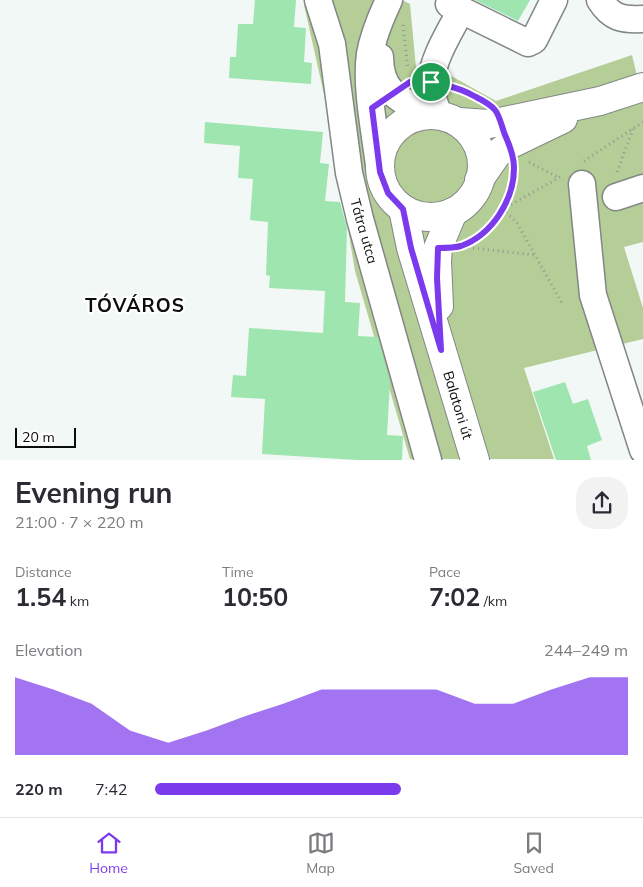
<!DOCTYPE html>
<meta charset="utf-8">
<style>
body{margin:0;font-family:Mulish,sans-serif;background:#f2f2f3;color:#2b2b33;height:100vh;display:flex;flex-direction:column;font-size:19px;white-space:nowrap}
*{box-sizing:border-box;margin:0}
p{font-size:16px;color:#7c7c81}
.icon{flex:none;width:28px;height:28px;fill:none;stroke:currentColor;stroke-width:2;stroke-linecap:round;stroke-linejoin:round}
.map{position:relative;height:460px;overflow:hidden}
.drawer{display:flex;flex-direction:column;background:#fff;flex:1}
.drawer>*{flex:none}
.scale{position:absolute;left:15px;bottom:12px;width:61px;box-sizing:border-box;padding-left:5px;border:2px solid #0b0d0c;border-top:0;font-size:14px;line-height:18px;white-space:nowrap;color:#0b0d0c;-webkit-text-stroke:4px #fff;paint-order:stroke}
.pin{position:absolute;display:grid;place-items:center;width:42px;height:42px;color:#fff;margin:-21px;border:2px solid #fff;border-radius:50%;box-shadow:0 1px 5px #0007}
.round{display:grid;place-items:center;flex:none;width:52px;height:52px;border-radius:20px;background:#f2f2f3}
.overview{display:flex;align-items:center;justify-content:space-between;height:85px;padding:0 15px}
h1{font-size:28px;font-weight:700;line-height:38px}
.metrics{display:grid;grid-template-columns:repeat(3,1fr);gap:8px;height:85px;padding:5px 15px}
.metrics div{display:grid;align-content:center}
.metrics b{font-size:25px;font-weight:700}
.metrics small{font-size:14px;font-weight:400}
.metrics p{font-size:14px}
.chart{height:140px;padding:10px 15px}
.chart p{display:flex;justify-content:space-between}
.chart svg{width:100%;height:90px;margin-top:5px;fill:#7c3aed;opacity:.7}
ul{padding:0 15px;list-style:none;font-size:16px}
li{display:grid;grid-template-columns:80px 60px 1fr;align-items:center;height:38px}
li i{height:12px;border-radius:6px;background:#7c3aed}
.menu{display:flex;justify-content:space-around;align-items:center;height:70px;border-top:1px solid #e1e1e2;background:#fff;font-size:14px;color:#7c7c81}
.menu a{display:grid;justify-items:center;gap:2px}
.menu .selected{color:#7c3aed}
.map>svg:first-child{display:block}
.green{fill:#b5cd96}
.building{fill:#9fe5b0}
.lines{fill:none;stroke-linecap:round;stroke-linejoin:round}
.minor-casing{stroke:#828786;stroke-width:29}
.major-casing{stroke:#828786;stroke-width:30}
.path{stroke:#929695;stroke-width:3;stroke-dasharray:1 4;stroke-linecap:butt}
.minor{stroke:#fff;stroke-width:26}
.major{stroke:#fff;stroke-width:28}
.route-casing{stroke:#fff;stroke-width:10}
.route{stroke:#7c3aed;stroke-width:6}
.labels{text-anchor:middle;stroke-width:4.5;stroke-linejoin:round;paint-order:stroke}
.street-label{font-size:14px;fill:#0b0d0c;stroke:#fff}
.district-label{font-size:19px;font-weight:bold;letter-spacing:1px;fill:#0b0d0c;stroke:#fff}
</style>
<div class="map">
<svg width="643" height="460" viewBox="0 0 643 460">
<rect width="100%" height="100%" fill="#f2f8f6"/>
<!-- green -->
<polygon class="green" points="323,0 402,0 410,4 416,68 446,73 496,101 632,55 643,101 643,242 624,247 643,308 643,339 524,368 554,459 410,459 355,271 330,121 304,5"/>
<!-- building -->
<g class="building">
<polygon points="255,0 296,0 294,27 306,28 304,62 312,63 311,84 229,78 230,57 236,57 238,24 253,24"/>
<polygon points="475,0 530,0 518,21"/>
<polygon points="205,122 323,132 320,163 329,164 325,201 340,202 347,228 345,302 360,303 358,336 378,337 390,382 387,435 403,436 402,460 357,460 262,454 265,399 231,397 233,375 246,376 249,328 323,333 325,291 269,288 270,276 266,275 268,222 250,220 253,179 238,178 240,146 204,143"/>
<polygon points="565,382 573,404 588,399 602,440 587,446 591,460 556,460 533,392"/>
</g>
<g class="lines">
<defs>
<g id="minor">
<polyline points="318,0 332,44 349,173 360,219 428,460"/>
<polyline points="451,0 449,4 528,43 534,40 554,0"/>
<path d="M600 0C611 18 622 20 643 19"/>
<path d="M380 57C380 93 401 100 429 115"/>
<path d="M439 115C435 105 430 93 431 82 433 57 450 32 461 10"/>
<path d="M380 173C376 138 365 87 370 54 373 36 381 17 389 0"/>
<polyline points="582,184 593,295 643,450"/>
<polyline points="616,197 643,188"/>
</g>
<g id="major">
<circle cx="431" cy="166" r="51"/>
<polyline points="459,122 489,124 500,122 600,101 643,87"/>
<polyline points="479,180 497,154 509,145 563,119"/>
<polyline points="403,209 411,248 475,460"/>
<polyline points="439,306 437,261 438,248 453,212"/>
</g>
</defs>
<!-- minor casing -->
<use href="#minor" class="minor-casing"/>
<!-- major casing -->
<use href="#major" class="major-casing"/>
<!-- path -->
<g class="path">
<polyline points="403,25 408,69"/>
<polyline points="454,87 480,99"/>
<polyline points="584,161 643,122"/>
<polyline points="529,162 559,178"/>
<polyline points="617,172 633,129"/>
<polyline points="560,177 503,209 517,223 563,305"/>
<path d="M465 244C493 230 511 204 514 172"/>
<polyline points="463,247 535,255"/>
</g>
<!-- minor -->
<use href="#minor" class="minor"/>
<!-- major -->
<use href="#major" class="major"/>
</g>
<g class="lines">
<defs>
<path id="route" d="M410 82C434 82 455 85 476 97 482 100 491 105 495 110 500 116 502 128 505 135 510 146 514 156 514 168 514 200 492 235 461 246 454 248 445 248 438 248L437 278 441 350 411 248 403 209 388 193 380 172 372 108Z"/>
</defs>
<!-- route casing -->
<use href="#route" class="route-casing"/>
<!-- route -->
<use href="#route" class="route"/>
</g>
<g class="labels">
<!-- street labels -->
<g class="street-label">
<text transform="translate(364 231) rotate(74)" y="5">Tátra utca</text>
<text transform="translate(458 405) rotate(73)" y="5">Balatoni út</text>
</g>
<!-- district labels -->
<g class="district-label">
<text x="135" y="312">TÓVÁROS</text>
</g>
</g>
</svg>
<div class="scale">20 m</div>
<div class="pin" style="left:431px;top:82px;background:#1e9e55"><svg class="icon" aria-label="arrive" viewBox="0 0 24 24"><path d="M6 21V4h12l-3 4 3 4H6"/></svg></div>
</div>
<section class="drawer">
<div class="overview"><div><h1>Evening run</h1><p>21:00 · 7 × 220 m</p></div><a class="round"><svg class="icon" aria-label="share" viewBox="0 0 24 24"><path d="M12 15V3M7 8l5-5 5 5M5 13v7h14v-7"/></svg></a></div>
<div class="metrics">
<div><p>Distance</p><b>1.54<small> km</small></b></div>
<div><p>Time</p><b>10:50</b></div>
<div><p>Pace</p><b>7:02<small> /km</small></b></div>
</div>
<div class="chart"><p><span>Elevation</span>244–249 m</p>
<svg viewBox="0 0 160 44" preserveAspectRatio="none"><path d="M0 44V6L10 12L20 19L30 32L40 38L50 32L60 25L70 19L80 12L90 12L100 12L110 12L120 19L130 19L140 12L150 6L160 6V44z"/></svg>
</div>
<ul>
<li><b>220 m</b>7:42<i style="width:52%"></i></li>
</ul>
</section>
<nav class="menu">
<a class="selected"><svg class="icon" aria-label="home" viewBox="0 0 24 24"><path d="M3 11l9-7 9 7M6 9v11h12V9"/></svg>Home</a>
<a><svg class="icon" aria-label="map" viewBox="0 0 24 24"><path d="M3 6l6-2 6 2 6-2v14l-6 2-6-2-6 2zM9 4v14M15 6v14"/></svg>Map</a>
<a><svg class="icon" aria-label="saved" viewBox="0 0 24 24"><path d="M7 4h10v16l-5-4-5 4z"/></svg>Saved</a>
</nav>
